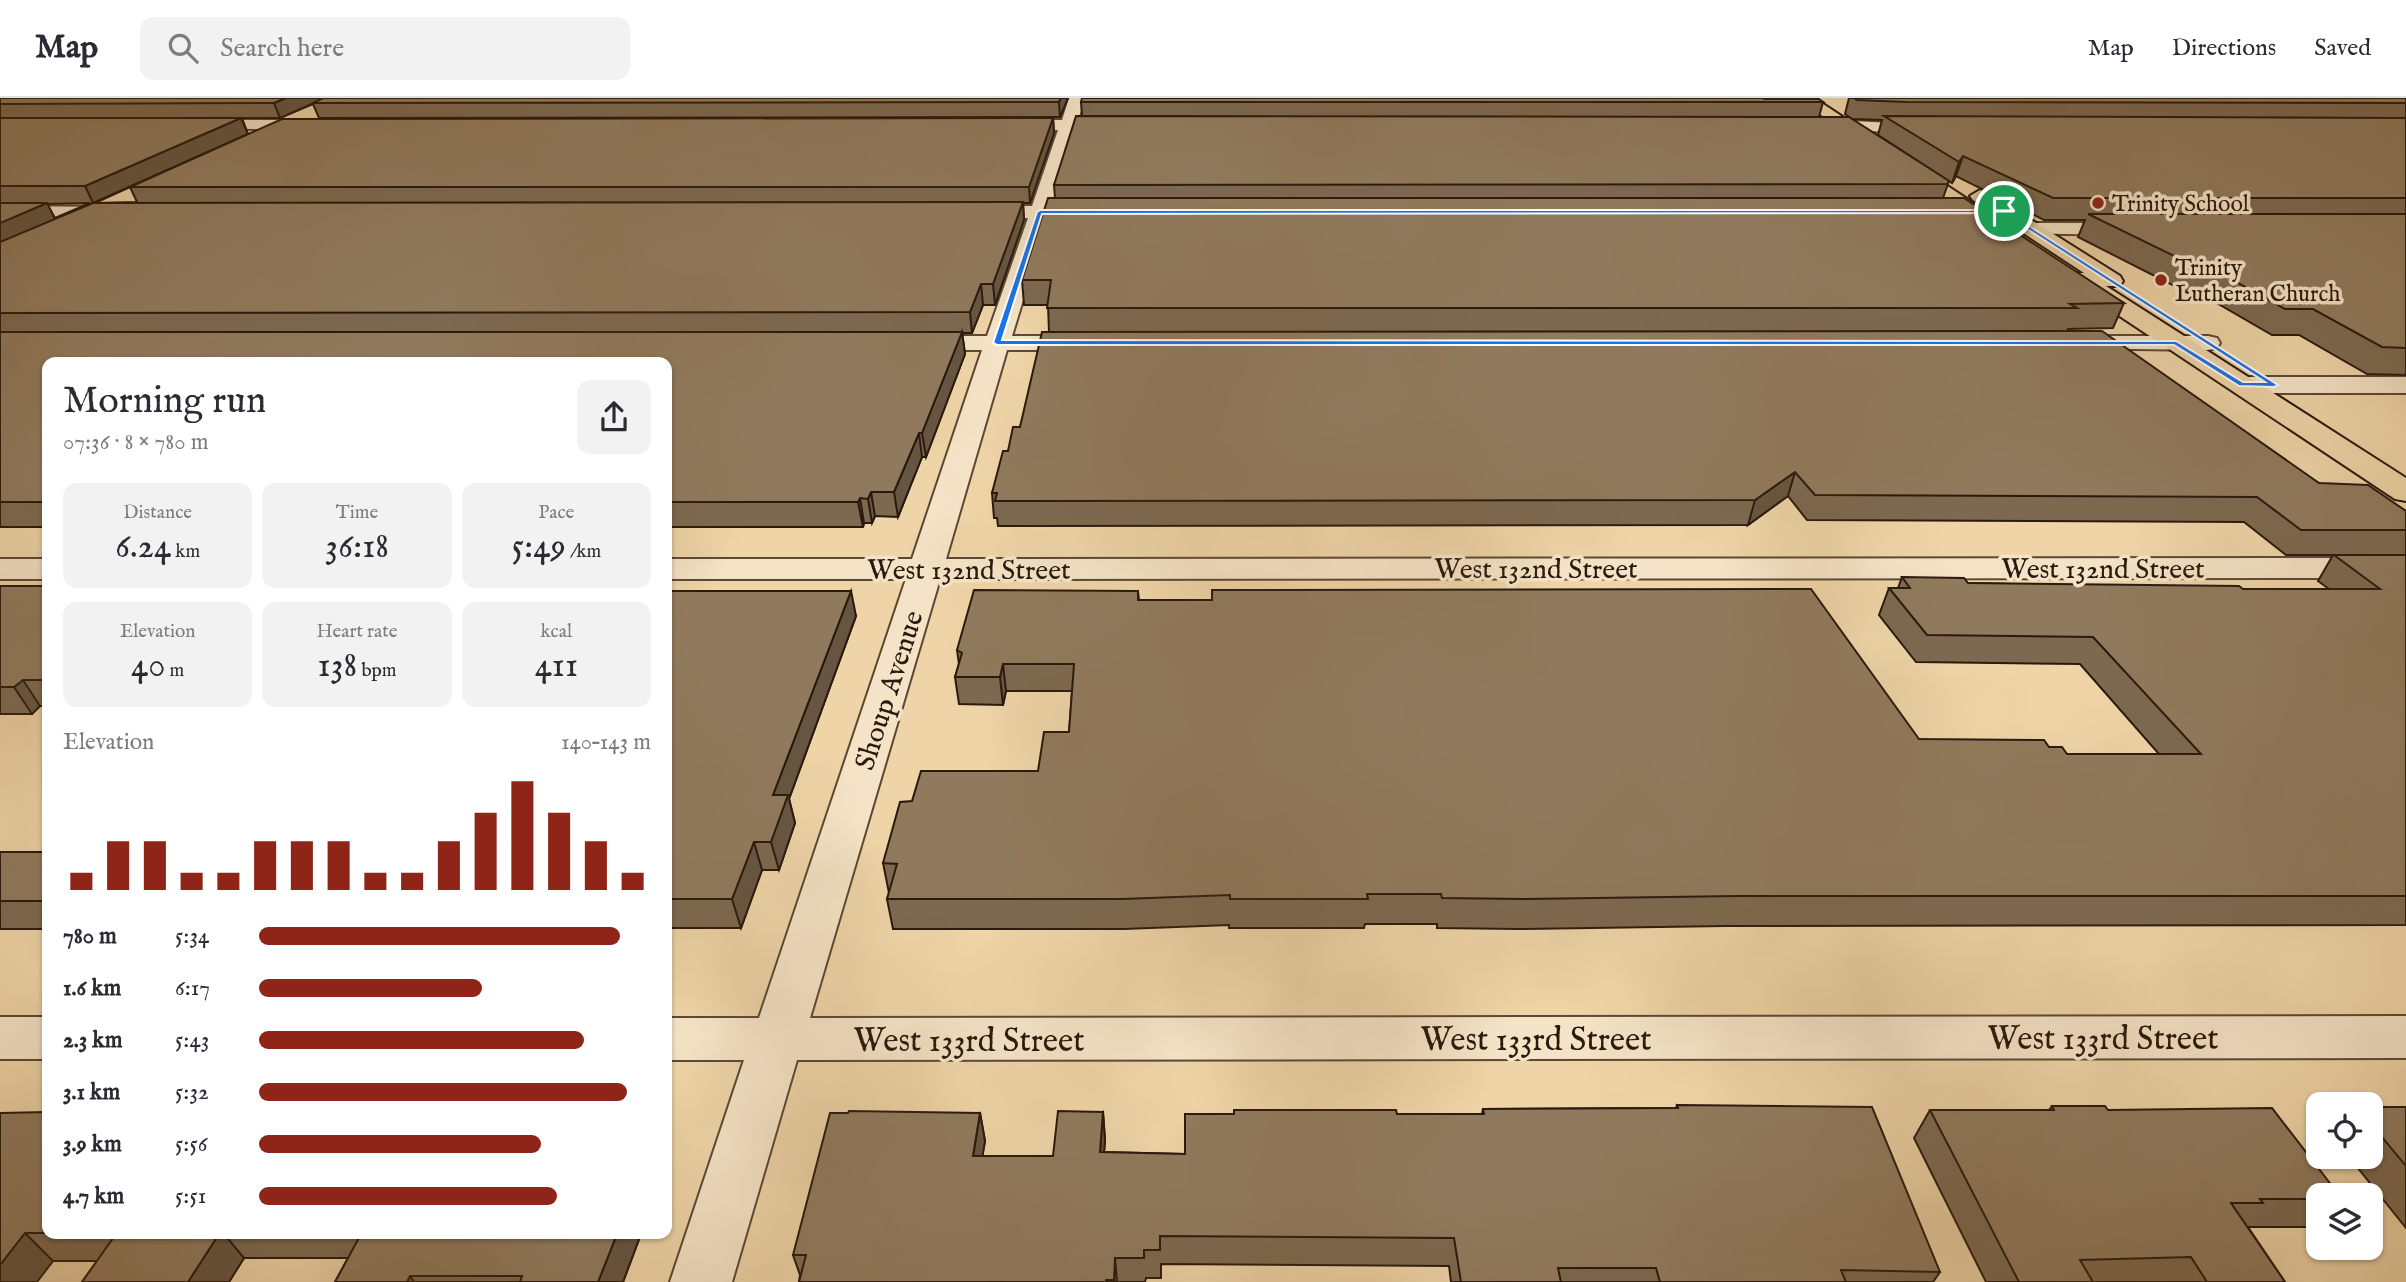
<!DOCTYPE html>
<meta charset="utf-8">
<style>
body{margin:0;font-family:"IM FELL English",serif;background:#f2f2f3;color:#2b2b33;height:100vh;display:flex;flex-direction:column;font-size:26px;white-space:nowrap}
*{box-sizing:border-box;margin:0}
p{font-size:23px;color:#7c7c81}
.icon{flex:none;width:38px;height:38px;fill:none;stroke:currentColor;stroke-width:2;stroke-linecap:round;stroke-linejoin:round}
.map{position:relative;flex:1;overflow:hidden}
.sheet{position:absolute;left:42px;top:259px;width:630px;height:882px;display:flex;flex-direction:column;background:#fff;border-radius:14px;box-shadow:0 2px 5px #0004}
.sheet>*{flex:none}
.controls{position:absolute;left:2306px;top:994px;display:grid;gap:14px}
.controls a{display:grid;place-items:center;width:77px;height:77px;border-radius:14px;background:#fff;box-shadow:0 2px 5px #0004;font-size:35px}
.pin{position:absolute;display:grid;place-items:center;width:60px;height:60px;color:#fff;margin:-30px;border:4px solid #fff;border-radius:50%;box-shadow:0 2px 7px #0007}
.round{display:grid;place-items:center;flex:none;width:74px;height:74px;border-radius:14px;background:#f2f2f3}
.head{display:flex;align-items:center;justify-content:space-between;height:119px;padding:0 21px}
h1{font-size:38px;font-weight:600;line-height:52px}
.stats{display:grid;grid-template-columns:repeat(3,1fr);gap:10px;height:119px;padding:7px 21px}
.stats div{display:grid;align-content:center;border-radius:14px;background:#f2f2f3;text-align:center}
.stats b{font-size:35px;font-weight:600}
.stats small{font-size:19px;font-weight:400}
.stats p{font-size:19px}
.chart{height:196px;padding:14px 21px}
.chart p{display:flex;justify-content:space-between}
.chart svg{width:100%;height:126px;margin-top:7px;stroke:#8f2418;stroke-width:6}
ul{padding:0 21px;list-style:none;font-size:23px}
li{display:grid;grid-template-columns:112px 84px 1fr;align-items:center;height:52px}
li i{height:18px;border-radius:9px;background:#8f2418}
header{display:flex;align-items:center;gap:42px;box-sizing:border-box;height:98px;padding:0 35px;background:#fff;border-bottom:2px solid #e1e1e2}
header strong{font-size:33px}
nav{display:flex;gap:38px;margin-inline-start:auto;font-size:24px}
.search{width:490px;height:63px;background:#f2f2f3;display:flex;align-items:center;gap:18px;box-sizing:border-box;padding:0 24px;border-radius:14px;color:#7c7c81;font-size:26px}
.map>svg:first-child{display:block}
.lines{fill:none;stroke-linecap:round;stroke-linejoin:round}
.minor-casing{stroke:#5b4834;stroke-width:4}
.major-casing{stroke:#2a190d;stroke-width:4}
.minor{fill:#f4e3c6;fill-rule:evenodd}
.major{fill:#eed4a7;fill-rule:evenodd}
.wall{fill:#7c6950;stroke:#2a190d;stroke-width:2;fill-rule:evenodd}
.shaded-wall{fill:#655541;stroke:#2a190d;stroke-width:2}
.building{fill:#907a5d;stroke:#2a190d;stroke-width:2}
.route{fill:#1a73e8;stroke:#fff;stroke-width:2;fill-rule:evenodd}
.poi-dot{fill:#8f2418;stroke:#f4e3c6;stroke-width:2.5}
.labels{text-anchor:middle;stroke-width:7;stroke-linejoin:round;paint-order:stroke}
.far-poi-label{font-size:23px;fill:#2a190d;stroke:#f4e3c6;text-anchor:start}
.street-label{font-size:28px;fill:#2a190d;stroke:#f4e3c6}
.near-street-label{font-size:33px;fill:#2a190d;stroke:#f4e3c6}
</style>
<header>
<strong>Map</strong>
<div class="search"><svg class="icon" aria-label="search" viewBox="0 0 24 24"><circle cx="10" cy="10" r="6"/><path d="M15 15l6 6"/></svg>Search here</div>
<nav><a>Map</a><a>Directions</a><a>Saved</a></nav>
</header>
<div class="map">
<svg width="2406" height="1184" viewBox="0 0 2406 1184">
<rect width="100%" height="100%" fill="#eed4a7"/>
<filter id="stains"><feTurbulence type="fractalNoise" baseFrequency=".00286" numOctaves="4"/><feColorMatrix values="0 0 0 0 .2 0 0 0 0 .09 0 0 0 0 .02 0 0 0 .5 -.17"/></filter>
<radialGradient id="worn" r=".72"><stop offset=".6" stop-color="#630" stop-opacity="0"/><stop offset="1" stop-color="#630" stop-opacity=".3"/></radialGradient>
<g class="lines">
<defs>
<g id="minor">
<polygon points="1069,0 1085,0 1078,22 1125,22 1133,27 1125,32 1075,32 1052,108 1095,108 1102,110 1105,114 1102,118 1095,120 1048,120 1012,238 1093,238 1102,240 1105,245 1102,250 1093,252 1007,252 946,461 2406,460 2406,480 940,481 810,920 2406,918 2406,960 797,962 732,1184 670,1184 744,962 667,962 667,920 759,920 906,481 667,481 667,461 912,461 982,252 912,252 903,250 900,245 903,240 912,238 987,238 1028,120 973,120 966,118 963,114 966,110 973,108 1032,108 1058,32 1003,32 995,27 1003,22 1062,22"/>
<polygon points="1812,21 1933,27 1941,32 1933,37 1806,29 1804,26"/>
<polygon points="191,22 320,22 328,27 320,32 185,30 183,27 185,24"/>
<polygon points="0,108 122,109 129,111 132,115 129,119 122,121 0,120"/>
<polygon points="2004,125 2134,125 2141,127 2144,131 2141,135 2134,137 1997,135 1994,131 1997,127"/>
<polygon points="2067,238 2208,238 2217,240 2220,245 2217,250 2208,252 2058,250 2055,245 2058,240"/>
<polygon points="2242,279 2406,279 2406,295 2242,295 2233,293 2229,287 2233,281"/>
<rect x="0" y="461" width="47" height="20"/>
<rect x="0" y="919" width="47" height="42"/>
</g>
<g id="major">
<polygon points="1796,0 1814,0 2008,128 2005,132 1991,132"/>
<polygon points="1980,92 1987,94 2120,178 2123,183 2120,188 2106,188 2406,380 2406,403 2395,401 2070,185 2067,180 2070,175 2084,175 1973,102 1970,98"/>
</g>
</defs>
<!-- minor casing -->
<use href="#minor" class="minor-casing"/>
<!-- major casing -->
<use href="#major" class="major-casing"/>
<!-- minor -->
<use href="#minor" class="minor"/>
<!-- major -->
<use href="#major" class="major"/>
</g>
<!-- wall -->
<g class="wall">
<path d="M0 0H1068L1060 19 319 20 313 6 280 20H242L248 36 1053 20 1054 35 1030 105H1023L1024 122 995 207H983L972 235H962L965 256 926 359H922L898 419 875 418 872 425H864L863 429H667V264H47V429H0ZM130 89 137 104 95 105ZM90 105 55 120 47 106Z"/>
<polygon points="1849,0 2406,0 2406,277 2367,276 2299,237 2272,237 2201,196 2190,196 2078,139 2085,122 2044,122 1956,78 1952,85 1878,37 1882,22 1852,21 1845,16"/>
<polygon points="1764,1 1823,4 1819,19 1949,83 1943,100 2124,205 2113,230 2068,231 2067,233 2319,385 2406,413 2406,827 1726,828 1518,831 1437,830 1437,826 1365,826 1364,830 1229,830 1229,827 1124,831 893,831 887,801 889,795 883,765 912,703 1038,673 1069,634 1072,593 1006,593 1003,607 959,606 955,579 959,566 957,552 1138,493 1139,502 1919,641 2049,649 2067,656 2159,656 2080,566 1916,564 1879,517 1889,490 1898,490 1902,479 1968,485 2243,491 2329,491 2318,483 2333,457 2286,457 2244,424 1807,422 1788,398 1748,427 998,428 997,420 994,420 992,395 1008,353 1020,329 1049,234 1048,207 1024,207 1022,182 1055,100 1054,87 1082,18 1081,4"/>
<polygon points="0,488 47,488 47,608 40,608 32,616 0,616"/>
<polygon points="667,493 856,518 789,701 795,725 779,772 762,772 741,830 667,830"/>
<rect x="0" y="754" width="47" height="77"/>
<polygon points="1677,1007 1940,1174 1933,1184 1451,1184 1449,1168 1161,1166 1161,1180 1146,1180 1145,1184 799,1184 800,1177 793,1157 980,1015 985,1043 982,1058 1053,1058 1103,1014 1105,1042 1104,1054 1185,1056 1397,1016 1482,1016 1483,1011 1676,1010"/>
<polygon points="2052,1008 2108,1012 2319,1097 2319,1126 2316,1129 2248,1129 2285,1184 1986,1184 1914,1040 1930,1012 2049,1012"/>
<polygon points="2371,1009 2406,1009 2406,1130 2349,1059 2371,1059"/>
<polygon points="47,1014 47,1136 641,1136 623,1184 335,1184 348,1160 244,1160 229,1184 82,1184 97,1163 53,1163 0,1184"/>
</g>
<!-- shaded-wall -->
<g class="shaded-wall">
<polygon points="286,0 325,0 280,20 274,5"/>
<polygon points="1061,0 1068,0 1060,19 1059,4"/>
<polygon points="241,20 248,36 93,105 85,88"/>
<polygon points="1053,20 1054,35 1030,105 1029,89"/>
<polygon points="1963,58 1956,78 1952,85 1959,64"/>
<polygon points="1023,104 1024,122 995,207 993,186"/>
<polygon points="47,105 56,123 0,148 0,125"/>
<polygon points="981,186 983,207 972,235 970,214"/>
<polygon points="962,234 965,256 926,359 922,335"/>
<polygon points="919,335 922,359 898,419 894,394"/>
<polygon points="1795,374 1788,398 1748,427 1755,402"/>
<polygon points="871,394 875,418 872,425 868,401"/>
<polygon points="860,400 864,425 863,429 858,404"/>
<polygon points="851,493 856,518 789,701 795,725 779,772 771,744 773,697"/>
<polygon points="1003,566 1006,593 1003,607 1000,579"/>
<polygon points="23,582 40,608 32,616 14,589"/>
<polygon points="754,744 762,772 741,830 732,801"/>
<polygon points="1103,1014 1105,1042 1102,1082 1100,1054"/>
<polygon points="980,1015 985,1043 978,1086 973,1058"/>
<polygon points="25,1135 53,1163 37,1184 0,1184 0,1167"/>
<polygon points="219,1136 224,1136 244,1160 229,1184 188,1184"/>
<polygon points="617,1136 641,1136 623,1184 598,1184"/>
<polygon points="1115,1160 1117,1184 1114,1184 1114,1182"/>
<polygon points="410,1178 414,1184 407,1184"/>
</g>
<!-- building -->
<g class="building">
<polygon points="0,0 286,0 274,5 0,6"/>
<polygon points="323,0 1061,0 1059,4 313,5"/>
<polygon points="1082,0 1763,0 1764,1 1819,1 1823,4 1081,4"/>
<polygon points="1854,0 2406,0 2406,5 1906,4 1857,2"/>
<polygon points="1076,18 1849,19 1949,83 1947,86 1054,87"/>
<polygon points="1884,18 2406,20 2406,100 2053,100 1963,58 1959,64"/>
<polygon points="0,20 241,20 85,88 0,88"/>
<polygon points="1053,20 1029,89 130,89 282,21"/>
<polygon points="1048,100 1964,100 2124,205 2070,206 2077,210 1047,210 1051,182 1022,182"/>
<polygon points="1023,104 993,186 981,186 970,214 0,215 0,144 93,105"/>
<polygon points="0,105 47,105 0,125"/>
<polygon points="2088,116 2406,116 2406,250 2382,249 2313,211 2285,211 2213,171 2201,171"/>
<polygon points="2102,233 2319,385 2368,387 2406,413 2406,432 2301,432 2257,399 1815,397 1795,374 1755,402 995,403 997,395 992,395 1003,353 1008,353 1013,329 1020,329 1042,234"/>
<polygon points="0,234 962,234 922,335 919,335 894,394 871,394 868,401 860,400 858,404 667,404 667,264 47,264 47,404 0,404"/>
<polygon points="2334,457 2406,457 2406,798 1737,798 1524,801 1442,800 1441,796 1367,796 1368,801 1230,801 1230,797 1122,801 887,801 897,766 883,765 900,704 912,703 921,673 1038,673 1044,634 1069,634 1074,566 1003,566 1000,579 955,579 962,555 957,552 974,492 1138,493 1138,502 1212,502 1212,492 1811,491 1919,641 2044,642 2049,649 2062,649 2067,656 2201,656 2093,539 1927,537 1889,490 1910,490 1902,479 1964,480 1968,485 2239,488 2243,491 2380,491"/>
<polygon points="0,488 47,488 47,582 23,582 14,589 0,589"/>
<polygon points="667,493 851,493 773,697 788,697 771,744 754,744 732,801 667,801"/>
<rect x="0" y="754" width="47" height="49"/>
<polygon points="1677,1007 1872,1009 1940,1174 1841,1172 1846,1184 1660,1184 1656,1170 1558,1170 1561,1184 1461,1184 1454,1140 1160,1138 1160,1152 1144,1152 1144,1160 1115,1160 1114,1182 1106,1182 1106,1184 799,1184 806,1157 793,1157 830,1015 848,1015 849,1013 980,1015 973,1058 1053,1058 1058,1013 1103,1014 1100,1054 1185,1056 1185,1016 1234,1016 1234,1012 1396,1012 1397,1016 1484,1016 1483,1011 1678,1010"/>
<polygon points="2052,1008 2105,1008 2108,1012 2272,1010 2339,1097 2319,1097 2319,1101 2260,1101 2263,1105 2231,1105 2285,1184 2207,1184 2191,1159 2080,1162 2093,1184 2019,1184 1930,1012 2054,1012"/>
<polygon points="2371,1009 2406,1009 2406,1068 2371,1026"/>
<polygon points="47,1014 47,1135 25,1135 0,1167 0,1015"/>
<polygon points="116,1136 219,1136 188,1184 82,1184"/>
<polygon points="361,1136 617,1136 598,1184 520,1184 522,1178 410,1178 407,1184 335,1184"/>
</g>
<!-- route -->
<path class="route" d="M2004 112 2278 287 2274 289 2239 288 2174 247H997L993 245 1037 114 1040 112ZM2002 115 2265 284H2243L2176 243 1002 242 1042 116Z"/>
<!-- markers -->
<g class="poi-dot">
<circle cx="2098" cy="105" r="7"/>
<circle cx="2161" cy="182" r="7"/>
</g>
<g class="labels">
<!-- far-poi labels -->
<g class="far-poi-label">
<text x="2112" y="113">Trinity School</text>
<text x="2175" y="177">Trinity<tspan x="2175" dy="26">Lutheran Church</tspan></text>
</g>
<!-- street labels -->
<g class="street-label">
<text x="1536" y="480">West 132nd Street</text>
<text x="2103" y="480">West 132nd Street</text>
<text x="969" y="481">West 132nd Street</text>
<text transform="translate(888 592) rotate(-72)" y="10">Shoup Avenue</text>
</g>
<!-- near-street labels -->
<g class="near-street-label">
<text x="2103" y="951">West 133rd Street</text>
<text x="1536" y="952">West 133rd Street</text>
<text x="969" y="953">West 133rd Street</text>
</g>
</g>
<rect width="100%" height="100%" filter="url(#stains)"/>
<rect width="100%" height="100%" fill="url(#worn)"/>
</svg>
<div class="controls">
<a><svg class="icon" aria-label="locate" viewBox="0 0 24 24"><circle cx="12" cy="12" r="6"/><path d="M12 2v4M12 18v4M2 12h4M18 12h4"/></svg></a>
<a><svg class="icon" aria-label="layers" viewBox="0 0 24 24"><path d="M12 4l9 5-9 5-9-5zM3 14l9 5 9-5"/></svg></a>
</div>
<div class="pin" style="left:2004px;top:113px;background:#1e9e55"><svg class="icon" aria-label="arrive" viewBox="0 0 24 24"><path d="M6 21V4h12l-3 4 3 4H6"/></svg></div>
<section class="sheet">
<div class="head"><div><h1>Morning run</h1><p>07:36 · 8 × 780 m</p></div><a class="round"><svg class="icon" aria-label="share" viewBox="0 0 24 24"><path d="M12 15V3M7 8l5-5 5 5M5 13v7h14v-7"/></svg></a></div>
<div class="stats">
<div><p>Distance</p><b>6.24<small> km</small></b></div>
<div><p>Time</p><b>36:18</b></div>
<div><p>Pace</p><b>5:49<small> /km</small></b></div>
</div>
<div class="stats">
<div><p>Elevation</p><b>40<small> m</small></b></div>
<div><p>Heart rate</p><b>138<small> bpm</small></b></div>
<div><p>kcal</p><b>411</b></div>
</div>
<div class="chart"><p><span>Elevation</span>140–143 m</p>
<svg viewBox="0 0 160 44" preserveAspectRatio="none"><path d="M5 44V38M15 44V27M25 44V27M35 44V38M45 44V38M55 44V27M65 44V27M75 44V27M85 44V38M95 44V38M105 44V27M115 44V17M125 44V6M135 44V17M145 44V27M155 44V38"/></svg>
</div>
<ul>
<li><b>780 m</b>5:34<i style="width:92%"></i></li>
<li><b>1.6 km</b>6:17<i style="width:57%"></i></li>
<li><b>2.3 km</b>5:43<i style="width:83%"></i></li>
<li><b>3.1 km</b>5:32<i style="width:94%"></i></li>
<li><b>3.9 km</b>5:56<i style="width:72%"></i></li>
<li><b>4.7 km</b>5:51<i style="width:76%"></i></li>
</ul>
</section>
</div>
